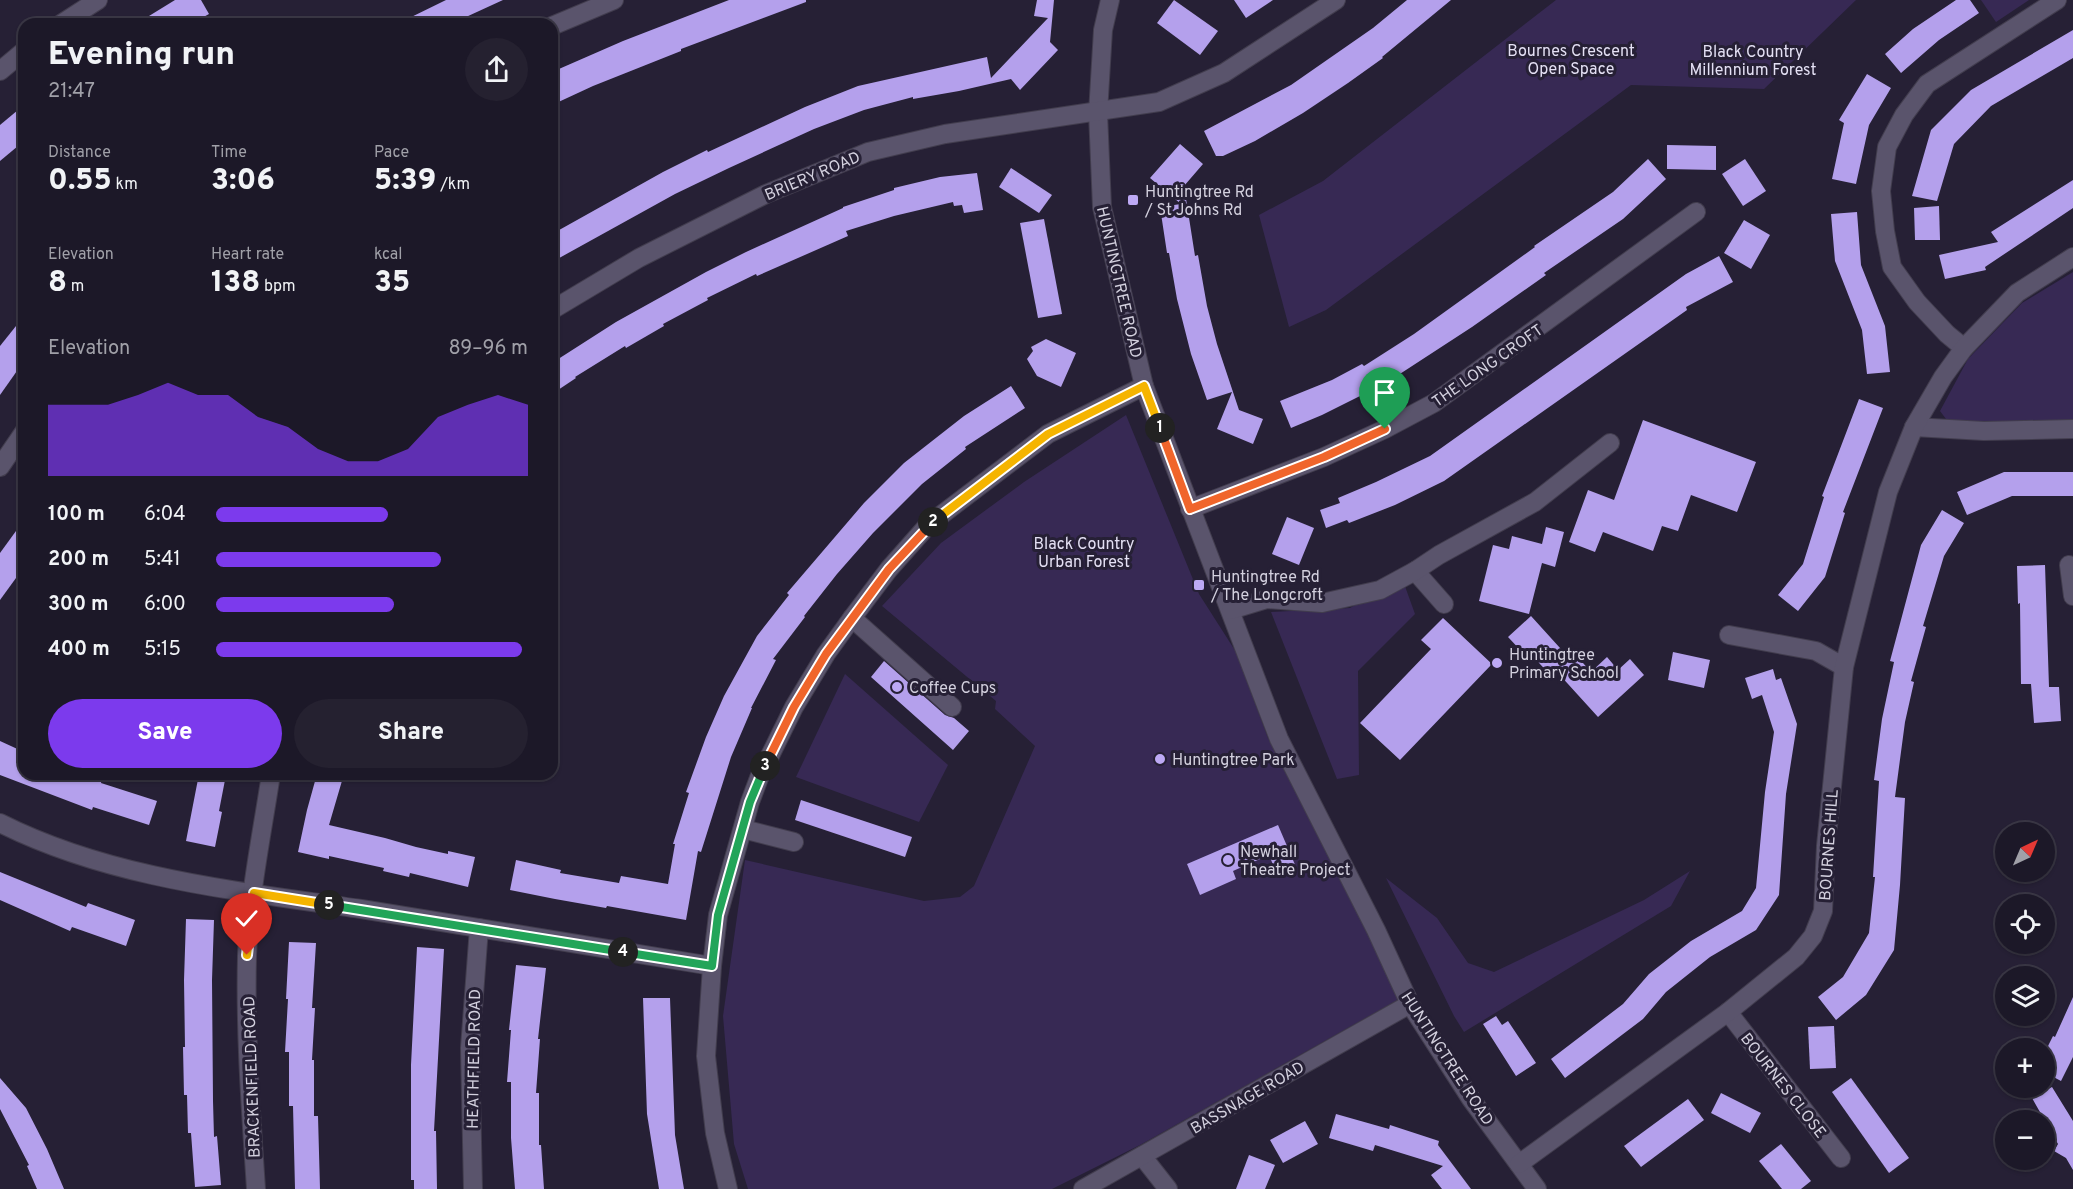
<!DOCTYPE html>
<meta charset="utf-8">
<style>
body{margin:0;font-family:Overpass,sans-serif;background:#252130;color:#f1f3f6;height:100vh;display:flex;flex-direction:column;font-size:22px;white-space:nowrap}
*{box-sizing:border-box;margin:0}
p{font-size:20px;color:#a0a0a8}
.icon{flex:none;width:33px;height:33px;fill:none;stroke:currentColor;stroke-width:2;stroke-linecap:round;stroke-linejoin:round}
.map{position:relative;flex:1;overflow:hidden}
.sheet{position:absolute;left:18px;top:18px;width:540px;height:762px;display:flex;flex-direction:column;background:#1c1828;border-radius:18px;box-shadow:0 2px 4px #0004,0 0 0 2px #3a3745}
.sheet>*{flex:none}
.needle{width:39px;rotate:44deg}
.fabs{position:absolute;left:1995px;top:822px;display:grid;gap:12px}
.fabs a{display:grid;place-items:center;width:60px;height:60px;border-radius:50%;background:#1c1828;box-shadow:0 2px 4px #0004,0 0 0 2px #3a3745;font-size:30px}
.pin{position:absolute;display:grid;place-items:center;width:51px;height:51px;color:#fff;margin:-62px -26px;border-radius:50% 50% 50% 0;rotate:-45deg;box-shadow:0 0 6px #0007}
.pin .icon{rotate:45deg}
.km{position:absolute;width:30px;height:30px;margin:-15px;border-radius:50%;background:#222;color:#fff;font-size:16px;line-height:30px;text-align:center}
.round{display:grid;place-items:center;flex:none;width:63px;height:63px;border-radius:32px;background:#252130}
.headline{display:flex;align-items:center;justify-content:space-between;height:102px;padding:0 30px}
h1{font-size:33px;font-weight:800;line-height:45px}
.stats{display:grid;grid-template-columns:repeat(3,1fr);gap:9px;height:102px;padding:6px 30px}
.stats div{display:grid;align-content:center}
.stats b{font-size:30px;font-weight:800}
.stats small{font-size:16px;font-weight:400}
.stats p{font-size:16px}
.chart{height:168px;padding:12px 30px}
.chart p{display:flex;justify-content:space-between}
.chart svg{width:100%;height:108px;margin-top:6px;fill:#7c3aed;opacity:.7}
.button{display:flex;gap:12px;margin-top:auto;padding:12px 30px}
.button a{flex:1;height:69px;border-radius:36px;background:#7c3aed;color:#fff;font-size:24px;font-weight:800;line-height:69px;text-align:center}
.button a+a{background:#252130;color:#f1f3f6}
ul{padding:0 30px;list-style:none;font-size:20px}
li{display:grid;grid-template-columns:96px 72px 1fr;align-items:center;height:45px}
li i{height:15px;border-radius:8px;background:#7c3aed}
.map>svg:first-child{display:block}
.green{fill:#372954}
.building{fill:#b4a0ec}
.lines{fill:none;stroke-linecap:round;stroke-linejoin:round}
.minor-casing{stroke:#423d4e;stroke-width:20}
.minor{stroke:#5a546c;stroke-width:18}
.split-1-casing{stroke:#fff;stroke-width:12}
.split-2-casing{stroke:#fff;stroke-width:12}
.split-3-casing{stroke:#fff;stroke-width:12}
.split-4-casing{stroke:#fff;stroke-width:12}
.split-5-casing{stroke:#fff;stroke-width:12}
.split-6-casing{stroke:#fff;stroke-width:12}
.split-1{stroke:#f0652b;stroke-width:8}
.split-2{stroke:#f5b400;stroke-width:8}
.split-3{stroke:#f0652b;stroke-width:8}
.split-4{stroke:#22a559;stroke-width:8}
.split-5{stroke:#22a559;stroke-width:8}
.split-6{stroke:#f5b400;stroke-width:8}
.poi-dot{fill:#bda9f5;stroke:#262035;stroke-width:2}
.labels{text-anchor:middle;stroke-width:6;stroke-linejoin:round;paint-order:stroke}
.park-label{font-size:16px;fill:#e4e0f4;stroke:#262035}
.street-label{font-size:16px;fill:#d3d0de;stroke:#262035}
.poi-label{font-size:16px;fill:#d3d0de;stroke:#262035;text-anchor:start}
</style>
<div class="map">
<svg width="2073" height="1189" viewBox="0 0 2073 1189">
<rect width="100%" height="100%" fill="#262035"/>
<!-- green -->
<g class="green">
<polygon points="1556,0 1856,0 1764,89 1631,85 1326,310 1289,327 1259,215 1323,181"/>
<polygon points="1981,0 2029,0 1996,22"/>
<polygon points="2073,272 2073,422 1955,425 1946,419 1940,411 1968,359 2022,303"/>
<polygon points="1126,415 1199,594 1236,652 1268,738 1401,998 1140,1145 1052,1189 748,1189 734,1144 723,1016 745,860 924,901 960,897 974,886 1035,746 995,709 996,701 882,606 941,543 1024,482"/>
<polygon points="1402,578 1415,614 1358,671 1359,775 1337,779 1271,612 1350,608"/>
<polygon points="845,674 948,765 919,822 796,777"/>
<polygon points="1690,871 1671,906 1464,1032 1454,1016 1386,878 1437,918 1468,963 1494,972 1644,900"/>
</g>
<!-- building -->
<g class="building">
<polygon points="175,0 201,0 209,14 191,24 136,24"/>
<polygon points="446,0 503,0 466,17 468,19 458,24 397,24"/>
<polygon points="729,0 806,0 806,2 681,49 681,51 593,86 552,105 552,72 623,41"/>
<polygon points="1037,0 1054,0 1050,42 1058,50 1020,90 1011,79 959,91 913,99 913,97 864,110 814,129 729,168 675,194 552,262 552,234 663,172 707,150 708,152 805,107 858,86 987,57 991,78 1048,18 1034,16"/>
<polygon points="1174,0 1218,31 1200,55 1157,23"/>
<polygon points="1234,0 1273,0 1246,18"/>
<polygon points="1407,0 1451,0 1382,57 1383,58 1348,83 1303,113 1255,141 1223,156 1216,156 1204,131 1291,85 1373,28"/>
<polygon points="1956,0 1970,0 1979,13 1939,40 1901,73 1885,54 1913,29"/>
<polygon points="2073,30 2073,58 1991,106 1954,144 1937,201 1912,196 1931,130 1971,90"/>
<polygon points="1867,74 1891,88 1869,125 1856,184 1832,179 1844,123 1839,120"/>
<polygon points="24,105 24,141 0,161 0,125"/>
<polygon points="1180,144 1203,164 1184,186 1195,256 1198,255 1207,306 1217,344 1239,410 1263,419 1253,444 1217,429 1232,392 1207,400 1191,354 1177,299 1169,253 1167,253 1160,207 1181,204 1150,178"/>
<polygon points="1667,145 1716,146 1716,170 1667,169"/>
<polygon points="1648,159 1666,179 1623,219 1544,273 1546,275 1472,327 1386,383 1322,415 1291,428 1280,401 1332,380 1362,364 1364,366 1414,334 1535,247 1534,246 1613,192"/>
<polygon points="1745,159 1766,191 1743,206 1722,174"/>
<polygon points="1011,168 1052,195 1039,213 999,187"/>
<polygon points="977,173 983,210 964,213 962,205 954,206 953,202 894,216 846,231 848,236 757,276 756,274 707,298 708,300 663,324 664,326 626,348 625,346 575,377 576,378 552,394 552,363 616,322 706,272 746,252 843,208 843,207 894,190 894,188 940,177"/>
<polygon points="2073,180 2073,208 1985,267 1986,270 1945,279 1939,255 1998,242 1991,232"/>
<polygon points="1939,206 1940,240 1915,240 1914,208"/>
<polygon points="1857,212 1861,265 1885,326 1890,372 1867,374 1862,330 1835,261 1831,214"/>
<polygon points="1044,219 1062,314 1038,318 1020,223"/>
<polygon points="1744,220 1770,235 1751,269 1724,253"/>
<polygon points="1719,256 1733,282 1686,307 1687,310 1444,481 1395,505 1349,523 1347,520 1326,528 1320,510 1340,503 1338,498 1376,482 1430,456 1686,274"/>
<polygon points="24,316 24,361 0,395 0,346"/>
<polygon points="1046,339 1076,353 1061,387 1037,376 1027,359 1033,351 1031,347"/>
<polygon points="1011,386 1025,408 965,447 966,449 922,484 873,533 837,574 804,616 805,617 773,659 776,660 751,708 752,708 731,757 701,852 698,851 686,920 607,906 606,908 555,899 510,890 516,860 561,870 560,873 619,883 621,876 668,884 675,844 673,844 689,793 686,792 706,737 724,696 757,636 789,595 787,593 864,503 904,463 964,416"/>
<polygon points="1859,399 1883,408 1843,512 1845,513 1825,577 1798,611 1778,595 1803,564 1824,497 1822,496"/>
<polygon points="1643,420 1756,462 1737,512 1691,495 1678,531 1662,526 1653,551 1603,532 1595,552 1569,542 1588,490 1614,500"/>
<polygon points="2004,472 2073,472 2073,496 2012,496 1967,515 1957,492"/>
<polygon points="1942,510 1964,523 1944,556 1923,626 1926,627 1911,681 1914,682 1905,722 1895,797 1905,798 1900,885 1894,950 1866,995 1836,1020 1818,997 1843,977 1869,933 1875,877 1873,877 1879,781 1874,780 1882,719 1894,662 1890,661 1921,545"/>
<polygon points="1287,517 1314,528 1299,565 1272,554"/>
<polygon points="24,520 24,567 0,600 0,553"/>
<polygon points="1546,527 1564,532 1555,567 1542,563 1529,614 1479,601 1493,545 1509,549 1512,536 1542,544"/>
<polygon points="2045,565 2049,687 2059,687 2061,721 2034,723 2031,684 2021,684 2020,603 2018,604 2017,566"/>
<polygon points="1531,616 1570,659 1575,654 1591,672 1607,657 1618,670 1630,659 1644,675 1598,717 1558,673 1553,678 1527,650 1523,653 1508,637"/>
<polygon points="1443,618 1492,664 1400,760 1360,723 1431,649 1421,640"/>
<polygon points="1673,652 1710,660 1704,688 1668,680"/>
<polygon points="884,661 945,715 954,718 969,731 953,750 871,677"/>
<polygon points="1773,669 1776,680 1781,678 1797,724 1786,794 1779,895 1756,930 1710,957 1666,992 1643,1019 1565,1078 1551,1059 1623,1004 1649,974 1691,941 1742,911 1756,888 1765,792 1774,732 1762,695 1752,699 1745,678"/>
<polygon points="0,741 24,752 24,774 89,774 102,778 101,783 157,801 149,825 93,807 92,810 0,775"/>
<polygon points="199,774 225,780 219,811 222,812 215,847 186,841"/>
<polygon points="317,774 344,774 329,825 385,838 416,847 448,854 448,851 475,857 468,887 410,873 409,877 383,871 384,868 329,856 329,859 298,852 307,810"/>
<polygon points="801,800 912,837 905,857 795,820"/>
<polygon points="1278,825 1296,867 1277,874 1269,855 1233,871 1236,879 1200,895 1187,864"/>
<polygon points="0,872 86,907 88,903 135,920 126,946 72,927 70,931 0,900"/>
<polygon points="186,919 214,920 212,980 213,1101 214,1137 217,1136 221,1185 195,1187 191,1133 188,1133 187,1095 184,1095 183,1047 185,1047 184,980"/>
<polygon points="289,942 316,943 312,1008 315,1008 312,1060 314,1060 314,1116 318,1116 320,1189 295,1189 293,1106 289,1106 289,1052 285,1052 288,999 286,999"/>
<polygon points="417,947 444,949 434,1131 436,1131 437,1189 414,1189 414,1180 411,1180 411,1065"/>
<polygon points="516,965 546,968 538,1039 540,1039 536,1093 539,1093 539,1145 541,1145 544,1189 515,1189 511,1138 511,1082 507,1082 511,1030 509,1030"/>
<polygon points="2073,997 2073,1057 2061,1081 2044,1072 2044,1054 2053,1036 2055,1037"/>
<polygon points="643,998 670,998 675,1135 684,1189 659,1189 647,1114"/>
<polygon points="1496,1016 1502,1025 1508,1021 1536,1063 1516,1076 1483,1024"/>
<polygon points="1834,1026 1836,1068 1810,1069 1808,1027"/>
<polygon points="0,1078 26,1108 47,1149 64,1189 37,1189 27,1166 29,1165 0,1109"/>
<polygon points="1851,1078 1909,1158 1889,1173 1832,1092"/>
<polygon points="2052,1087 2073,1121 2073,1170 2066,1158 2054,1151 2058,1144 2032,1098"/>
<polygon points="1721,1093 1761,1113 1750,1133 1711,1113"/>
<polygon points="1688,1099 1704,1120 1641,1167 1624,1146"/>
<polygon points="1336,1114 1389,1129 1390,1125 1439,1141 1438,1145 1471,1189 1442,1189 1431,1175 1443,1166 1375,1145 1373,1151 1329,1138"/>
<polygon points="1305,1121 1318,1144 1283,1163 1270,1140"/>
<polygon points="1781,1144 1811,1181 1801,1189 1782,1189 1759,1161"/>
<polygon points="1249,1155 1275,1165 1265,1189 1236,1189"/>
</g>
<g class="lines">
<defs>
<g id="minor">
<polyline points="1110,0 1103,30 1098,113 1102,207 1144,386 1279,739 1376,930 1410,1004 1471,1099 1537,1189"/>
<polyline points="61,24 98,0"/>
<polyline points="552,26 614,0"/>
<polyline points="0,71 24,51"/>
<polyline points="552,310 639,258 766,194 868,152 945,134 1159,102 1224,73 1336,0"/>
<polyline points="1964,348 1947,334 1917,302 1892,267 1885,231 1881,191 1887,147 1904,115 1927,84 2057,0"/>
<polyline points="1914,427 1984,431 2073,429"/>
<polyline points="0,467 24,432"/>
<polyline points="1190,509 1324,457 1385,429 1434,403 1696,212"/>
<polyline points="2069,565 2073,596"/>
<polyline points="1415,571 1444,604"/>
<polyline points="1231,610 1267,599 1322,603 1380,590 1415,571 1439,555 1535,502 1610,443"/>
<polyline points="852,618 952,707"/>
<polyline points="1729,635 1816,651 1844,667"/>
<path d="M0 823C111 879 240 891 361 909 478 927 595 947 712 966"/>
<polyline points="743,829 794,842"/>
<polyline points="1728,1012 1841,1158"/>
<polyline points="1142,1156 1168,1189"/>
<polyline points="1519,1164 1728,1012 1796,957 1813,936 1823,911 1826,846 1844,667 1888,492 1914,427 1943,377 1964,348 2017,293 2073,257"/>
<path d="M256 1189C251 1112 245 1033 247 956 249 895 262 834 271 774"/>
<polyline points="473,1189 470,1048 479,928"/>
<polyline points="728,1189 715,1133 706,1056 712,966 718,915 750,802 759,778 794,707 826,654 852,618 889,569 928,525 1048,434 1144,386"/>
<polyline points="1083,1189 1410,1004"/>
</g>
</defs>
<!-- minor casing -->
<use href="#minor" class="minor-casing"/>
<!-- minor -->
<use href="#minor" class="minor"/>
</g>
<g class="lines">
<defs>
<polyline id="split-1" points="1160,428 1190,509 1324,457 1385,429"/>
<polyline id="split-2" points="933,522 1048,434 1144,386 1160,428"/>
<polyline id="split-3" points="765,766 794,707 826,654 889,569 933,522"/>
<polyline id="split-4" points="623,952 712,966 718,915 750,802 765,766"/>
<polyline id="split-5" points="329,905 623,952"/>
<polyline id="split-6" points="247,955 254,893 329,905"/>
</defs>
<!-- split-1 casing -->
<use href="#split-1" class="split-1-casing"/>
<!-- split-2 casing -->
<use href="#split-2" class="split-2-casing"/>
<!-- split-3 casing -->
<use href="#split-3" class="split-3-casing"/>
<!-- split-4 casing -->
<use href="#split-4" class="split-4-casing"/>
<!-- split-5 casing -->
<use href="#split-5" class="split-5-casing"/>
<!-- split-6 casing -->
<use href="#split-6" class="split-6-casing"/>
<!-- split-1 -->
<use href="#split-1" class="split-1"/>
<!-- split-2 -->
<use href="#split-2" class="split-2"/>
<!-- split-3 -->
<use href="#split-3" class="split-3"/>
<!-- split-4 -->
<use href="#split-4" class="split-4"/>
<!-- split-5 -->
<use href="#split-5" class="split-5"/>
<!-- split-6 -->
<use href="#split-6" class="split-6"/>
</g>
<!-- markers -->
<g class="poi-dot">
<rect x="1127" y="194" width="12" height="12" rx="3"/>
<rect x="1193" y="579" width="12" height="12" rx="3"/>
<circle cx="1497" cy="663" r="6"/>
<circle cx="897" cy="687" r="6"/>
<circle cx="1160" cy="759" r="6"/>
<circle cx="1228" cy="860" r="6"/>
</g>
<g class="labels">
<!-- park labels -->
<g class="park-label">
<text x="1571" y="56">Bournes Crescent<tspan x="1571" dy="18">Open Space</tspan></text>
<text x="1753" y="57">Black Country<tspan x="1753" dy="18">Millennium Forest</tspan></text>
<text x="1084" y="549">Black Country<tspan x="1084" dy="18">Urban Forest</tspan></text>
</g>
<!-- street labels -->
<g class="street-label">
<text transform="translate(812 175) rotate(-23)" y="6">BRIERY ROAD</text>
<text transform="translate(1120 282) rotate(77)" y="6">HUNTINGTREE ROAD</text>
<text transform="translate(1487 365) rotate(-35)" y="6">THE LONG CROFT</text>
<text transform="translate(1828 845) rotate(-86)" y="6">BOURNES HILL</text>
<text transform="translate(1448 1058) rotate(57)" y="6">HUNTINGTREE ROAD</text>
<text transform="translate(473 1059) rotate(-89)" y="6">HEATHFIELD ROAD</text>
<text transform="translate(251 1077) rotate(-92)" y="6">BRACKENFIELD ROAD</text>
<text transform="translate(1784 1085) rotate(52)" y="6">BOURNES CLOSE</text>
<text transform="translate(1247 1097) rotate(-30)" y="6">BASSNAGE ROAD</text>
</g>
<!-- poi labels -->
<g class="poi-label">
<text x="1145" y="197">Huntingtree Rd<tspan x="1145" dy="18">/ St Johns Rd</tspan></text>
<text x="1211" y="582">Huntingtree Rd<tspan x="1211" dy="18">/ The Longcroft</tspan></text>
<text x="1509" y="660">Huntingtree<tspan x="1509" dy="18">Primary School</tspan></text>
<text x="909" y="693">Coffee Cups</text>
<text x="1172" y="765">Huntingtree Park</text>
<text x="1240" y="857">Newhall<tspan x="1240" dy="18">Theatre Project</tspan></text>
</g>
</g>
</svg>
<div class="fabs">
<a><svg class="needle" viewBox="-14 -14 28 28"><path d="M0-13l5 13h-10z" fill="#e53935"/><path d="M0 13l5-13h-10z" fill="#a0a0a8"/></svg></a>
<a><svg class="icon" aria-label="locate" viewBox="0 0 24 24"><circle cx="12" cy="12" r="6"/><path d="M12 2v4M12 18v4M2 12h4M18 12h4"/></svg></a>
<a><svg class="icon" aria-label="layers" viewBox="0 0 24 24"><path d="M12 4l9 5-9 5-9-5zM3 14l9 5 9-5"/></svg></a>
<a>+</a>
<a>−</a>
</div>
<div class="pin" style="left:1385px;top:429px;background:#1e9e55"><svg class="icon" aria-label="arrive" viewBox="0 0 24 24"><path d="M6 21V4h12l-3 4 3 4H6"/></svg></div>
<div class="pin" style="left:247px;top:955px;background:#d93025"><svg class="icon" aria-label="check" viewBox="0 0 24 24"><path d="M5 12l5 5 9-10"/></svg></div>
<b class="km" style="left:1160px;top:428px">1</b>
<b class="km" style="left:933px;top:522px">2</b>
<b class="km" style="left:765px;top:766px">3</b>
<b class="km" style="left:623px;top:952px">4</b>
<b class="km" style="left:329px;top:905px">5</b>
<section class="sheet">
<div class="headline"><div><h1>Evening run</h1><p>21:47</p></div><a class="round"><svg class="icon" aria-label="share" viewBox="0 0 24 24"><path d="M12 15V3M7 8l5-5 5 5M5 13v7h14v-7"/></svg></a></div>
<div class="stats">
<div><p>Distance</p><b>0.55<small> km</small></b></div>
<div><p>Time</p><b>3:06</b></div>
<div><p>Pace</p><b>5:39<small> /km</small></b></div>
</div>
<div class="stats">
<div><p>Elevation</p><b>8<small> m</small></b></div>
<div><p>Heart rate</p><b>138<small> bpm</small></b></div>
<div><p>kcal</p><b>35</b></div>
</div>
<div class="chart"><p><span>Elevation</span>89–96 m</p>
<svg viewBox="0 0 160 44" preserveAspectRatio="none"><path d="M0 44V15L10 15L20 15L30 11L40 6L50 11L60 11L70 20L80 24L90 33L100 38L110 38L120 33L130 20L140 15L150 11L160 15V44z"/></svg>
</div>
<ul>
<li><b>100 m</b>6:04<i style="width:55%"></i></li>
<li><b>200 m</b>5:41<i style="width:72%"></i></li>
<li><b>300 m</b>6:00<i style="width:57%"></i></li>
<li><b>400 m</b>5:15<i style="width:98%"></i></li>
</ul>
<div class="button"><a>Save</a><a>Share</a></div>
</section>
</div>
